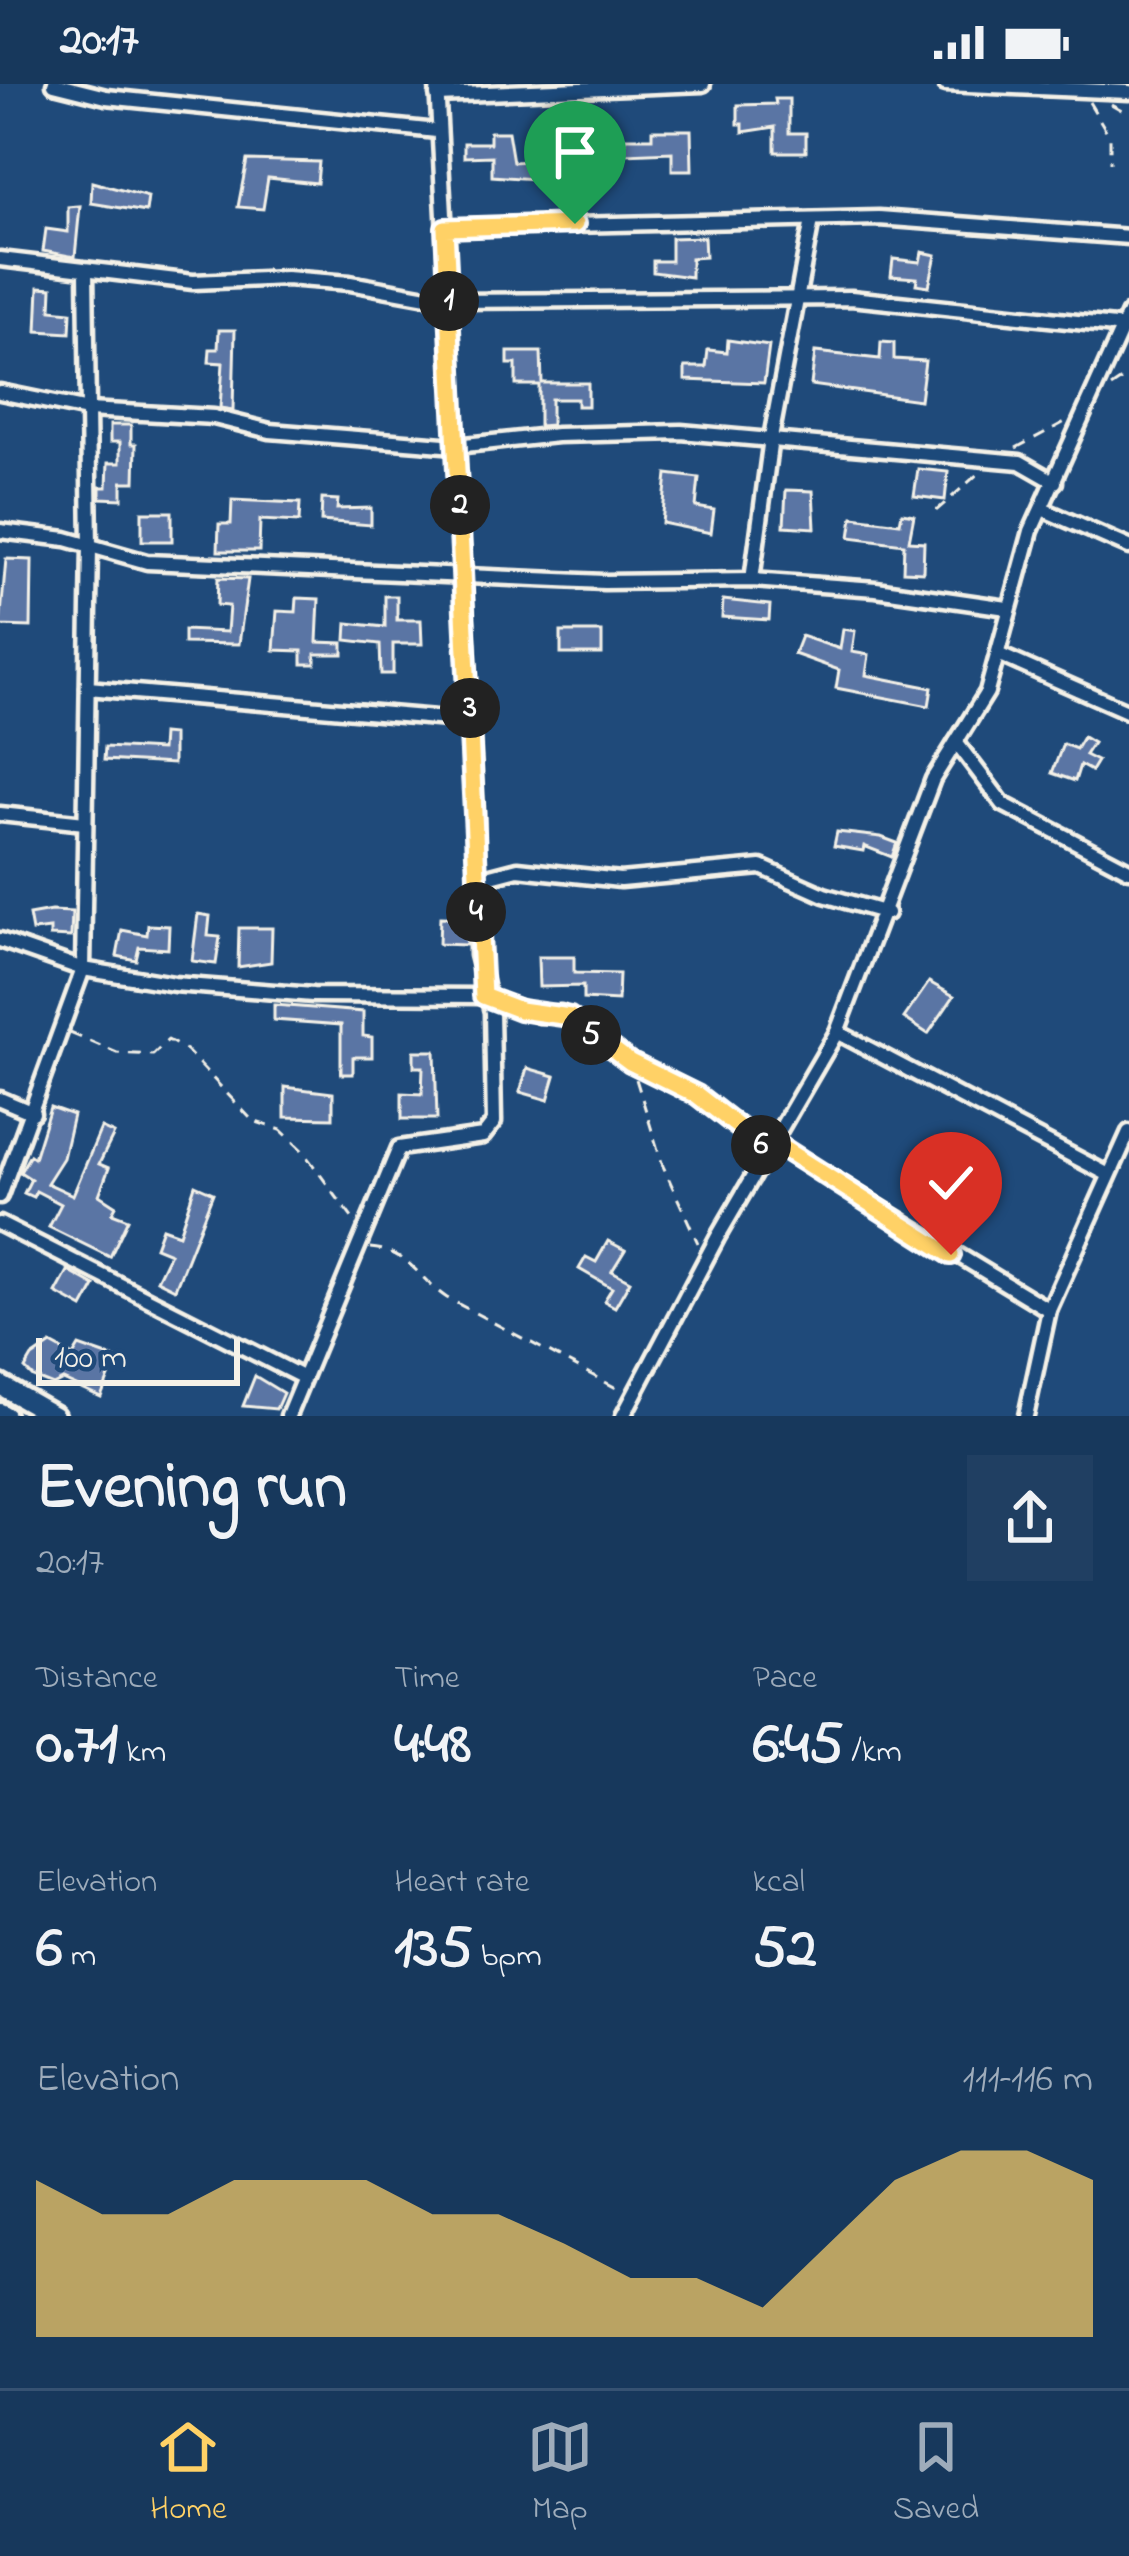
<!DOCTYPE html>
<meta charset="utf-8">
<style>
body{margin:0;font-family:"Indie Flower",sans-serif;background:#203f62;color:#f1f3f6;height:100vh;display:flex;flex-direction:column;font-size:45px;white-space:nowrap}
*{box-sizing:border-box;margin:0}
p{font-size:39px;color:#9eacbb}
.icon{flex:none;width:66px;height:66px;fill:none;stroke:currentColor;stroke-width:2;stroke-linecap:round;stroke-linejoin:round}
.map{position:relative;height:1332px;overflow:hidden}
.side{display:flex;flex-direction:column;background:#17385c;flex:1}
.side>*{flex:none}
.scale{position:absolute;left:36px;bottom:30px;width:204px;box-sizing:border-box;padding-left:12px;border:6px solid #f4f1e8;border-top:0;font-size:33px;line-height:42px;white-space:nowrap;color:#f4f1e8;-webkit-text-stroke:9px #1f4a7a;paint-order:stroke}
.pin{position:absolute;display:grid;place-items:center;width:102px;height:102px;color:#fff;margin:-123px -51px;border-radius:50% 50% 50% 0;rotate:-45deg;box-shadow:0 0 12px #0007}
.pin .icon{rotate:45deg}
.km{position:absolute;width:60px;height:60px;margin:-30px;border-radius:50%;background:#222;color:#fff;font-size:33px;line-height:60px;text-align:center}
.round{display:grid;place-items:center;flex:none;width:126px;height:126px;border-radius:0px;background:#203f62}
.head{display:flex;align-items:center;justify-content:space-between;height:204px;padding:0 36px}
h1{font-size:66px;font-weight:700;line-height:90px}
.metrics{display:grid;grid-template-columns:repeat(3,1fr);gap:18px;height:204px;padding:12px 36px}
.metrics div{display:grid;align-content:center}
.metrics b{font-size:60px;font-weight:700}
.metrics small{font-size:33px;font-weight:400}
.metrics p{font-size:33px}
.chart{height:336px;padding:24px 36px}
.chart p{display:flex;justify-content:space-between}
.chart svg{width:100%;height:216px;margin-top:12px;fill:#ffd166;opacity:.7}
.status{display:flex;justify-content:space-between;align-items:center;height:84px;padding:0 60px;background:#17385c;direction:ltr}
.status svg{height:33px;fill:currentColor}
.tab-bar{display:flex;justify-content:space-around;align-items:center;height:168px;border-top:3px solid #365272;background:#17385c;font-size:33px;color:#9eacbb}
.tab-bar a{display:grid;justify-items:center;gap:6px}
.tab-bar .active{color:#ffd166}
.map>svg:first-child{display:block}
.building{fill:#5a74a4;stroke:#f4f1e8;stroke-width:3}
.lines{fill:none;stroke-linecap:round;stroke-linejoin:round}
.street-casing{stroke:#f4f1e8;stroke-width:21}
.secondary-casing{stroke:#f4f1e8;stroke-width:27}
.path{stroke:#f4f1e8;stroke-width:3;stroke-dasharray:12 9;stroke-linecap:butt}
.street{stroke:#1f4a7a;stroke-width:12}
.secondary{stroke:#1f4a7a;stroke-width:18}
.route-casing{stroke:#fff;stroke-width:24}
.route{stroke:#ffd166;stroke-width:15}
</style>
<div class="status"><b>20:17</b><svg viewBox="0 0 49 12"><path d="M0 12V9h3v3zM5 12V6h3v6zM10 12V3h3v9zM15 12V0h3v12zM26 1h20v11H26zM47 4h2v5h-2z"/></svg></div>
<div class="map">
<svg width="1129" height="1332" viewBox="0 0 1129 1332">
<rect width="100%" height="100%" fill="#1f4a7a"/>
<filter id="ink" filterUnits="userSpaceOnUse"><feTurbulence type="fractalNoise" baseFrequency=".00833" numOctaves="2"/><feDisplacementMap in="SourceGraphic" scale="24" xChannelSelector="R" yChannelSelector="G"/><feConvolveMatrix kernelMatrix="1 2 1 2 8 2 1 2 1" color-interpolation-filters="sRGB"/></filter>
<g filter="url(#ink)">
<!-- building -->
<g class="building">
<polygon points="775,15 789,15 789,49 806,49 806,68 775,68 775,43 743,48 743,40 738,40 738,21 776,20"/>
<polygon points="652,46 691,46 692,86 672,86 672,68 625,70 625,54 652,54"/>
<polygon points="490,48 508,48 513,78 565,75 565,88 534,88 534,95 492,92 492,72 464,73 464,59 490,59"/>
<polygon points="247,76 319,78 317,99 268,94 263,125 238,123"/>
<polygon points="92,98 148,113 146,128 91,119"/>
<polygon points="80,122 75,173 43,167 46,145 68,148 68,123"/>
<polygon points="704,153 705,173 691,174 691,193 653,188 653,177 671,177 671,154"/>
<polygon points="922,168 936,171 929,202 916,200 917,194 891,192 893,175 920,178"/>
<polygon points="39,203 52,204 51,226 71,228 70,249 37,247"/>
<polygon points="219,246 235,246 233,326 220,324 223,279 209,278 210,265 218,265"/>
<polygon points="728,256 769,262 764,299 685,296 685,283 706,283 708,266 727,268"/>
<polygon points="881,258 894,259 894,275 925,277 920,316 811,301 815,268 880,275"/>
<polygon points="508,268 541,268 542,299 588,299 588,322 577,322 577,315 551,315 551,341 539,342 539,301 516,301 516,280 508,280"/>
<polygon points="110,341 131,341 131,360 136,360 135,398 122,398 122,415 100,414 100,403 107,403 108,379 120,379 120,358 110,358"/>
<polygon points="918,385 948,388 945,416 914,412"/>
<polygon points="667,390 699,394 696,423 714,426 711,449 662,439"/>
<polygon points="786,406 813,407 815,444 784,442"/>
<polygon points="322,415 338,416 337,425 371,424 371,441 321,437"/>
<polygon points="232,416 300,419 299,438 260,436 259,467 218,467 219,440 231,440"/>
<rect x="142" y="428" width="30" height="29"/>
<polygon points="902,429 914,431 909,457 924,458 923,488 903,487 904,460 850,453 853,433 900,439"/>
<polygon points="6,475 32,476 31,543 0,542"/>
<polygon points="218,494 248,495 239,560 184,559 184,546 227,548 229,522 217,521"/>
<polygon points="385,512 397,512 397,536 421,536 422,560 393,560 393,590 381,590 380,560 346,556 347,539 385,543"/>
<polygon points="297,514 319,515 317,558 343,559 343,570 315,570 315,580 302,580 302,567 274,566 277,527 296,528"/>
<polygon points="723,516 770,521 769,536 722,533"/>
<polygon points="843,545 855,547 852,568 869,571 866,591 932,604 929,622 836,604 839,586 794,570 801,552 840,565"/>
<rect x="561" y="548" width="41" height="22"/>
<polygon points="162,650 173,651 173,680 104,676 105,663 161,666"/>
<polygon points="1083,653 1093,659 1085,671 1097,677 1091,687 1080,681 1075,697 1052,689 1063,660 1076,665"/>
<polygon points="837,748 881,753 897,759 892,773 864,762 863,767 834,762"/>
<polygon points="51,827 72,828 71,853 50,852 50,845 32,847 29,831"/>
<polygon points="198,830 210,832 208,852 220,853 216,880 192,877"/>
<polygon points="440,833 466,834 466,861 439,860"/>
<polygon points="148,841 169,842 168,865 139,863 136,876 117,872 122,846 147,851"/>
<polygon points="239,844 272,844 271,878 238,883"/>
<polygon points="538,873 574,873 574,889 619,890 618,917 583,915 583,902 539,903"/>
<polygon points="929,898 954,912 928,950 904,934"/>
<polygon points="274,921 363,928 363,952 372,953 372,973 353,973 353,990 341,990 341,941 274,936"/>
<polygon points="414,967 435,967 437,1035 402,1035 402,1009 422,1010 423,983 414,983"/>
<polygon points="527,984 555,992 548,1016 520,1008"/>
<polygon points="285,1003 333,1009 333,1034 285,1033"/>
<polygon points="50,1023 73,1031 63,1074 47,1099 73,1111 101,1044 114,1050 99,1080 109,1084 99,1111 116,1122 112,1129 128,1135 110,1173 49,1143 61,1120 36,1107 33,1113 24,1109 31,1095 20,1088 30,1071 34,1074"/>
<polygon points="195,1101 213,1109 175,1205 157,1196 170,1169 155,1163 162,1144 179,1150"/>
<polygon points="608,1157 625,1166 612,1187 630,1197 615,1223 604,1217 612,1204 579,1185 586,1173 596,1178"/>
<polygon points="68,1187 95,1202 83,1224 56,1209"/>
<polygon points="51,1260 73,1272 79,1262 116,1275 101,1313 63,1296 53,1301 33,1293 25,1285 32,1273"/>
<polygon points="255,1292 283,1309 276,1325 243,1322"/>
</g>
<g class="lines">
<defs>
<g id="street">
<polyline points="54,0 106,13 437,47"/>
<polyline points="945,0 1129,8"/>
<polyline points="437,11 703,0"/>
<polyline points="445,144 879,134 1129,153"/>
<polyline points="0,175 193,198 286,194 350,199 449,217 851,214 1124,243"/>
<polyline points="0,308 88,326 214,333 270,347 456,362 557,351 681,348 1020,378 1055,398"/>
<polyline points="1042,425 1129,463"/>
<polyline points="0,447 66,455 147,478 604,498 752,496 876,505 1007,524"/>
<polyline points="752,496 771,354 812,136"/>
<polyline points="1000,571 1129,628"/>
<polyline points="88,604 471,637"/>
<polyline points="956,658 1003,720 1129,786"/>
<polyline points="0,730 85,739"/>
<polyline points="476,796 518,785 620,796 761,783 824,811 887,829"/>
<polyline points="0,856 83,885 174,900 313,911 483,912 540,931 561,929 630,978 697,1011 768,1066"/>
<polyline points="837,948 1109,1091"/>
<polyline points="0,1015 33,1029"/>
<polyline points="773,1059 1049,1226"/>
<polyline points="0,1112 83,885 90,462 86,188"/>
<polyline points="0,1140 302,1293"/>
<polyline points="288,1332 399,1064 483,1052 494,1038 492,928 477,871 476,729 437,0"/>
<polyline points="623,1332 717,1154 837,948 933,695 987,608 1031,447 1129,229"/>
<polyline points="1026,1332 1049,1226 1129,1048"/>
</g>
<g id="secondary">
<polyline points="0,1301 54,1332"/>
<polyline points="0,1329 5,1332"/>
</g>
</defs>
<!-- street casing -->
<use href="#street" class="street-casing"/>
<!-- secondary casing -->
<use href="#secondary" class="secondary-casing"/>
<!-- path -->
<g class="path">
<polyline points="1089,18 1110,53 1110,79"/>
<polyline points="1111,20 1129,30"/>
<polyline points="1111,303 1129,291"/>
<polyline points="1016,364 1065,338"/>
<polyline points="936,427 979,389"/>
<polyline points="70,949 117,969 153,971 168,956 186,966 253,1037 281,1046 302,1066 355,1138"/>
<polyline points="636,995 663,1082 698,1159"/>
<path d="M370 1164C410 1167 417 1194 447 1214L622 1307"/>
</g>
<!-- street -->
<use href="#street" class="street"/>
<!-- secondary -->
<use href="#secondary" class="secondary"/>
</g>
</g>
<g class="lines" filter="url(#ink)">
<defs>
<polyline id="route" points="575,140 445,144 483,912 520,926 570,933 630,978 697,1011 768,1066 773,1058 951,1171"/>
</defs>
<!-- route casing -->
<use href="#route" class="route-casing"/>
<!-- route -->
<use href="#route" class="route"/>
</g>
</svg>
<div class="scale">100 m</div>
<div class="pin" style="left:575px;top:140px;background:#1e9e55"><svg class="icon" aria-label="arrive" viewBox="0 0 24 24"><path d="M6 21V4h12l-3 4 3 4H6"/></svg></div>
<div class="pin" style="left:951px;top:1171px;background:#d93025"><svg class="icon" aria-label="check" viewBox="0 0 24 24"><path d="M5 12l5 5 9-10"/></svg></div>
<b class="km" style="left:449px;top:217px">1</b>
<b class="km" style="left:460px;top:421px">2</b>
<b class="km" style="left:470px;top:624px">3</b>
<b class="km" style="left:476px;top:828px">4</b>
<b class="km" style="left:591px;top:951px">5</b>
<b class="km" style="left:761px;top:1061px">6</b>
</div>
<section class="side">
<div class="head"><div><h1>Evening run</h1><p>20:17</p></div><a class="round"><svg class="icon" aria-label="share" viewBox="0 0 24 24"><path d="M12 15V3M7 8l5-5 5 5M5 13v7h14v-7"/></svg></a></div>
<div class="metrics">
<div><p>Distance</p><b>0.71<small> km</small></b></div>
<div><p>Time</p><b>4:48</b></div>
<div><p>Pace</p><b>6:45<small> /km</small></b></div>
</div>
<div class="metrics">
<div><p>Elevation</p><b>6<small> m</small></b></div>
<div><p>Heart rate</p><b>135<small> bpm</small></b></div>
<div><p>kcal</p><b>52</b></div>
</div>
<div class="chart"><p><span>Elevation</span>111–116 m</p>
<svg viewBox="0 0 160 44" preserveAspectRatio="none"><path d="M0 44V12L10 19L20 19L30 12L40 12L50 12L60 19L70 19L80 25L90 32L100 32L110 38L120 25L130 12L140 6L150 6L160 12V44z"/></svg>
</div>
</section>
<nav class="tab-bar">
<a class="active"><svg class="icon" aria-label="home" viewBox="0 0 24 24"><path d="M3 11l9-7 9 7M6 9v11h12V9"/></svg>Home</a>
<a><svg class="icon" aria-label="map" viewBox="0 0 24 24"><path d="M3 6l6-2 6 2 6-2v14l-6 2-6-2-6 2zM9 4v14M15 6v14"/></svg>Map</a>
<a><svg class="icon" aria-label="saved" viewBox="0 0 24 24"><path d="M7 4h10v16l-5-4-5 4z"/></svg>Saved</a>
</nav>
